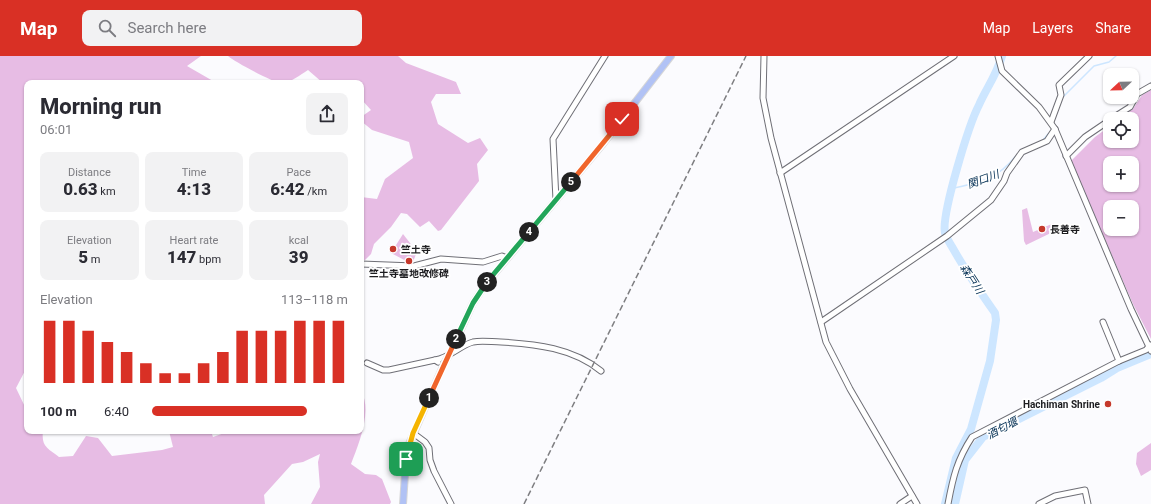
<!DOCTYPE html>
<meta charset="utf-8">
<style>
body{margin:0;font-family:Roboto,"Noto Sans JP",sans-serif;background:#f2f2f3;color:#2b2b33;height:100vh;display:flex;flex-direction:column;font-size:15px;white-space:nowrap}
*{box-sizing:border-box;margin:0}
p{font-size:13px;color:#7c7c81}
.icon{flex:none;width:22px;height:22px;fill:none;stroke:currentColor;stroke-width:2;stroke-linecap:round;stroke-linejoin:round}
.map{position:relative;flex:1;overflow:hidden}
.details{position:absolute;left:24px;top:24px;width:340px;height:354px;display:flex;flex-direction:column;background:#fff;border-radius:8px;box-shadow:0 1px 3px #0004}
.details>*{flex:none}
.needle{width:26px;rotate:248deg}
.controls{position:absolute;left:1103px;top:12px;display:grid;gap:8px}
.controls a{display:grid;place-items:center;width:36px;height:36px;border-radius:8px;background:#fff;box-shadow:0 1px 3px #0004;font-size:20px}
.pin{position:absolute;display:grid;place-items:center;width:34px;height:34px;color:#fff;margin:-17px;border-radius:8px;box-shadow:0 2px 6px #0006}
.km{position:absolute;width:20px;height:20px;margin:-10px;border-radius:50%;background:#222;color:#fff;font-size:11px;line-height:20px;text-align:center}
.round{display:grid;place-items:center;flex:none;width:42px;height:42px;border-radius:8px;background:#f2f2f3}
.overview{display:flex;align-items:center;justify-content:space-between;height:68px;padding:0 16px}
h1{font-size:22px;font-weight:800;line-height:30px}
.metrics{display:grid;grid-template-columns:repeat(3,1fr);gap:6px;height:68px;padding:4px 16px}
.metrics div{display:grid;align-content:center;border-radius:8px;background:#f2f2f3;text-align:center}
.metrics b{font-size:17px;font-weight:800}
.metrics small{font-size:11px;font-weight:400}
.metrics p{font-size:11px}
.chart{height:112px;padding:8px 16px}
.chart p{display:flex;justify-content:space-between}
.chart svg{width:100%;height:72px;margin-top:4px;stroke:#d93025;stroke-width:6}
ul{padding:0 16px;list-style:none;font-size:13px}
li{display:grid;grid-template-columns:64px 48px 1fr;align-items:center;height:30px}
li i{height:10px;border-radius:5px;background:#d93025}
header{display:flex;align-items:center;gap:24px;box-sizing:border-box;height:56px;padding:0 20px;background:#d93025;color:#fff}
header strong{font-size:19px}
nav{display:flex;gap:22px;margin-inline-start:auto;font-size:14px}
.search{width:280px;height:36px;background:#f2f2f3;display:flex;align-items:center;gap:10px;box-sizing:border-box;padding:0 14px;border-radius:8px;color:#7c7c81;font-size:15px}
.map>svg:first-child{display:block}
.green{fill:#e7bce4;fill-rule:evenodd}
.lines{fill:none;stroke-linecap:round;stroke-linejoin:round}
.stream{stroke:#cde6ff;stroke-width:1.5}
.river{stroke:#cde6ff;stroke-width:8}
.minor-casing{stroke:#6f6f76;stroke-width:7}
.major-casing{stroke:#d6d6d7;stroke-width:8}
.minor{stroke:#fff;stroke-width:5}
.major{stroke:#b1c2f5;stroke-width:6}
.rail{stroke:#7e7e81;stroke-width:1.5;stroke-dasharray:6 3;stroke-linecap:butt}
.major-bridge-casing{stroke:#d6d6d7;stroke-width:8;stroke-linecap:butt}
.major-bridge{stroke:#b1c2f5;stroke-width:6}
.split-1-casing{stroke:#fff;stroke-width:8}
.split-2-casing{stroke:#fff;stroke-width:8}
.split-3-casing{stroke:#fff;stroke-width:8}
.split-4-casing{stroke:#fff;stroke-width:8}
.split-5-casing{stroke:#fff;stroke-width:8}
.split-6-casing{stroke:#fff;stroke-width:8}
.split-7-casing{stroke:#fff;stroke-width:8}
.split-1{stroke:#f5b400;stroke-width:5}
.split-2{stroke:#f0652b;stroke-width:5}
.split-3{stroke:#22a559;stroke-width:5}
.split-4{stroke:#22a559;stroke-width:5}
.split-5{stroke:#22a559;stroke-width:5}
.split-6{stroke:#f0652b;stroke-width:5}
.split-7{stroke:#f5b400;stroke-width:5}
.poi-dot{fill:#c5382b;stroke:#fff;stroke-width:1.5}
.labels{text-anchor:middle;stroke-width:3.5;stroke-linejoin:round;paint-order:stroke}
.poi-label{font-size:10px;font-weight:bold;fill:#1d1d20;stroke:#fff;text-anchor:start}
.water-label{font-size:11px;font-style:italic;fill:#002d52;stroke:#fff}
</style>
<header>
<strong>Map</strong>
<div class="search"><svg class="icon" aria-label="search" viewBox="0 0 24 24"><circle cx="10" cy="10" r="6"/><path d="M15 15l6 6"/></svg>Search here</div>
<nav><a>Map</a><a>Layers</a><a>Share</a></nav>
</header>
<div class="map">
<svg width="1151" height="448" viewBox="0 0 1151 448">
<rect width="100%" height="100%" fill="#fbfbfe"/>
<!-- green -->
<g class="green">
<path d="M0 0H201L187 10 213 25H233L235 27H27V311L16 332 27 355V375H43C41 391 48 392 59 401L73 400 86 380 98 382 112 400 162 394 173 391 169 375H211L213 381 227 376 242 377 251 375H361V335C373 355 358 389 351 408L365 418 376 419 382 423 391 446 390 448H311L320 431 318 406 320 398 303 406 292 408 264 439 265 448H0Z"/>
<path d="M228 0H398L406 7 456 26 461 38H436L431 46 438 68 468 87 480 82 488 94 477 108 479 125 441 174 438 175 429 165 420 171 407 158 401 157 391 171 374 188 371 198 365 204H361V141L377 143 385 123 413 102 409 86 372 74 361 65V61L371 54 361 43V27H323L308 14C300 19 289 28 280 27 273 26 233 5 228 0Z"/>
<path d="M1151 34V283L1133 248 1071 105 1095 81 1110 70V85H1132V63H1119L1133 53 1142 39ZM1110 107H1132V129H1110ZM1110 151H1132V173H1110Z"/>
<polygon points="1027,152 1033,176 1054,167 1057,174 1026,189 1024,185 1022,154"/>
<polygon points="403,178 417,196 412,208 391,197"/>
<polygon points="1151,387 1151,414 1141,420 1136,408 1137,397"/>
</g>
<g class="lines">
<!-- stream -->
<g class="stream">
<polyline points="1064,40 1094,10 1109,6 1116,0"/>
<polyline points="1043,84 1048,78"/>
<path d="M951 133C979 126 995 125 1015 101"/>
</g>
<!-- river -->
<g class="river">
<path d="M945 448 956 402 971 373 990 305 996 264 995 257C981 237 967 217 955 196 952 190 947 184 945 177 941 159 969 68 979 49 987 31 996 20 1002 0"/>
<polyline points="955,448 965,404 983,381 1101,322 1117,312 1151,298"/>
</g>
<defs>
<g id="minor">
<polyline points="764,0 763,42 771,82 826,286 850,333 917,448"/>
<polyline points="998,0 1002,15 1039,51 1055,73 1131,253 1151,295"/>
<polyline points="1111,63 1130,51 1137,38 1151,30"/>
<polyline points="1051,66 1061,39 1059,29 1089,0"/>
<polyline points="1066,100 1085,81 1110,64"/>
<polyline points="780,117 954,0"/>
<polyline points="556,144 553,83 605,0"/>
<polyline points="361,208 414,210 441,203 483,206 502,200 507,202"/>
<polyline points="821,266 947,180 991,144 1004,125 1007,117 1022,96 1047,85 1055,73"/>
<polyline points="1103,266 1119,305"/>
<path d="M435 304C451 301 459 290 473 286 482 284 492 286 501 286 536 288 573 292 601 315"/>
<polyline points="367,307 383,314 389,314 435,304 438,306"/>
<polyline points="413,377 425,386 429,392 430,404 434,415 451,448"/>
<polyline points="900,448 912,440"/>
<path d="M948 448C953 421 957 404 972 381L1119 305 1146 294 1150 289"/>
<polyline points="1039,448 1055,440 1085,434 1088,448"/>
</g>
<g id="major">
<polyline points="451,295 473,247 485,229 602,89 671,0"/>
<polyline points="403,448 406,403 409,388 444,308"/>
</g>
</defs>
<!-- minor casing -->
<use href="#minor" class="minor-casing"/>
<!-- major casing -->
<use href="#major" class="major-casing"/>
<!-- minor -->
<use href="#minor" class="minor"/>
<!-- major -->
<use href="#major" class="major"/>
<!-- rail -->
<polyline class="rail" points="524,448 746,0"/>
<defs>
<polyline id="major-bridge" points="444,308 451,295"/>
</defs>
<!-- major-bridge casing -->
<use href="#major-bridge" class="major-bridge-casing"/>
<!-- major-bridge -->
<use href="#major-bridge" class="major-bridge"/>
</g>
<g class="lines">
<defs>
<polyline id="split-1" points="406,403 413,377 429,342"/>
<polyline id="split-2" points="429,342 456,283"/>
<polyline id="split-3" points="456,283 473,247 487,226"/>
<polyline id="split-4" points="487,226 529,176"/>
<polyline id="split-5" points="529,176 571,126"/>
<polyline id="split-6" points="571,126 612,76"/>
<polyline id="split-7" points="612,76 622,63"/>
</defs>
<!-- split-1 casing -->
<use href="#split-1" class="split-1-casing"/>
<!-- split-2 casing -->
<use href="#split-2" class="split-2-casing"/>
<!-- split-3 casing -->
<use href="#split-3" class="split-3-casing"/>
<!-- split-4 casing -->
<use href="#split-4" class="split-4-casing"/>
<!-- split-5 casing -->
<use href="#split-5" class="split-5-casing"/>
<!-- split-6 casing -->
<use href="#split-6" class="split-6-casing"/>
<!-- split-7 casing -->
<use href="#split-7" class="split-7-casing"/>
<!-- split-1 -->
<use href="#split-1" class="split-1"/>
<!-- split-2 -->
<use href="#split-2" class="split-2"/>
<!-- split-3 -->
<use href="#split-3" class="split-3"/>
<!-- split-4 -->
<use href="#split-4" class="split-4"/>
<!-- split-5 -->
<use href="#split-5" class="split-5"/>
<!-- split-6 -->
<use href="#split-6" class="split-6"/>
<!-- split-7 -->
<use href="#split-7" class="split-7"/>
</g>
<!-- markers -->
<g class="poi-dot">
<circle cx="1042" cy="173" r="4"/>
<circle cx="393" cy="193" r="4"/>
<circle cx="409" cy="205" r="4"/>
<circle cx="1108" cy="348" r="4"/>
</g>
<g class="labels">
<!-- poi labels -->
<g class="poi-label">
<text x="1050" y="177">長善寺</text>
<text x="401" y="197">竺土寺</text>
<text x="409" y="221" text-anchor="middle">竺土寺墓地改修碑</text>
<text x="1100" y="352" text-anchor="end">Hachiman Shrine</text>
</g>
<!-- water labels -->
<g class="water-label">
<text transform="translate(983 123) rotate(-20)" y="4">関口川</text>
<text transform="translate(972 223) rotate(57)" y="4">森戸川</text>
<text transform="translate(1002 372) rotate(-28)" y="4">酒匂堰</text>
</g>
</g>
</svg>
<div class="controls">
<a><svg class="needle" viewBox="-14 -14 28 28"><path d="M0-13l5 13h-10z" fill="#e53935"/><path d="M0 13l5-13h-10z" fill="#7c7c81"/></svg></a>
<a><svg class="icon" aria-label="locate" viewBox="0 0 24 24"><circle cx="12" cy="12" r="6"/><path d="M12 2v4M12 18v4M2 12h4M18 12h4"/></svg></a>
<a>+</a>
<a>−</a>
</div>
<div class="pin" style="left:406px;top:403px;background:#1e9e55"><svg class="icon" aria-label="arrive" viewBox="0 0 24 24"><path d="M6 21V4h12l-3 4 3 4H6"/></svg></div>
<div class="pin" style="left:622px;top:63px;background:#d93025"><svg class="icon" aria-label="check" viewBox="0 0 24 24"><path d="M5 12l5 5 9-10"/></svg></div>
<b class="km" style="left:429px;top:342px">1</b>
<b class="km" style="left:456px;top:283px">2</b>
<b class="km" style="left:487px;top:226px">3</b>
<b class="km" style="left:529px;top:176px">4</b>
<b class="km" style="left:571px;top:126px">5</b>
<section class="details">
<div class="overview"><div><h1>Morning run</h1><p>06:01</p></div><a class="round"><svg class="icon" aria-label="share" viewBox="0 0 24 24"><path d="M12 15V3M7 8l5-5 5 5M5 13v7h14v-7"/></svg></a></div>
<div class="metrics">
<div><p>Distance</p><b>0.63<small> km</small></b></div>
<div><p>Time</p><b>4:13</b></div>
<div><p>Pace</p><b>6:42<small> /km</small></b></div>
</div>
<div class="metrics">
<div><p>Elevation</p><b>5<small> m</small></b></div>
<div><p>Heart rate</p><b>147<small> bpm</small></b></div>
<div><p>kcal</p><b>39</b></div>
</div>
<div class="chart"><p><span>Elevation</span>113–118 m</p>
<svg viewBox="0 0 160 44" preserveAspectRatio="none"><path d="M5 44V6M15 44V6M25 44V12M35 44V19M45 44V25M55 44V32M65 44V38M75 44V38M85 44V32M95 44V25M105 44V12M115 44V12M125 44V12M135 44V6M145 44V6M155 44V6"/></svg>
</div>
<ul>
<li><b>100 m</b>6:40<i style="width:79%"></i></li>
</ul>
</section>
</div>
